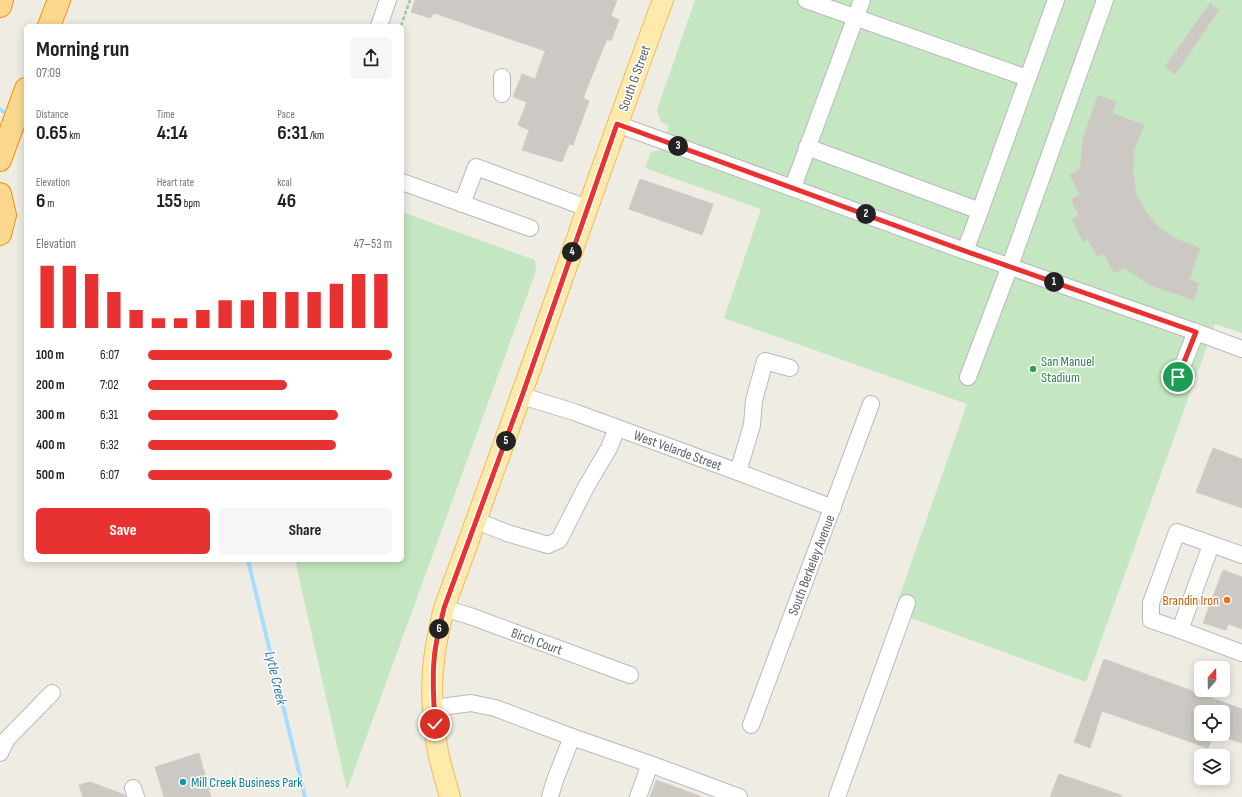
<!DOCTYPE html>
<meta charset="utf-8">
<style>
body{margin:0;font-family:"Sofia Sans Condensed",sans-serif;background:#f6f6f6;color:#222;height:100vh;display:flex;flex-direction:column;font-size:15px;white-space:nowrap}
*{box-sizing:border-box;margin:0}
p{font-size:13px;color:#767676}
.icon{flex:none;width:22px;height:22px;fill:none;stroke:currentColor;stroke-width:2;stroke-linecap:round;stroke-linejoin:round}
.map{position:relative;flex:1;overflow:hidden}
.sheet{position:absolute;left:24px;top:24px;width:380px;height:538px;display:flex;flex-direction:column;background:#fff;border-radius:6px;box-shadow:0 2px 10px #0003}
.sheet>*{flex:none}
.needle{width:26px;rotate:20deg}
.controls{position:absolute;left:1194px;top:661px;display:grid;gap:8px}
.controls a{display:grid;place-items:center;width:36px;height:36px;border-radius:6px;background:#fff;box-shadow:0 2px 10px #0003;font-size:20px}
.pin{position:absolute;display:grid;place-items:center;width:34px;height:34px;color:#fff;margin:-17px;border:2px solid #fff;border-radius:50%;box-shadow:0 1px 4px #0007}
.km{position:absolute;width:20px;height:20px;margin:-10px;border-radius:50%;background:#222;color:#fff;font-size:11px;line-height:20px;text-align:center}
.round{display:grid;place-items:center;flex:none;width:42px;height:42px;border-radius:6px;background:#f6f6f6}
.head{display:flex;align-items:center;justify-content:space-between;height:68px;padding:0 12px}
h1{font-size:22px;font-weight:700;line-height:30px}
.stats{display:grid;grid-template-columns:repeat(3,1fr);gap:6px;height:68px;padding:4px 12px}
.stats div{display:grid;align-content:center}
.stats b{font-size:20px;font-weight:700}
.stats small{font-size:11px;font-weight:400}
.stats p{font-size:11px}
.chart{height:112px;padding:8px 12px}
.chart p{display:flex;justify-content:space-between}
.chart svg{width:100%;height:72px;margin-top:4px;stroke:#e83231;stroke-width:6}
.primary-button{display:flex;gap:8px;margin-top:auto;padding:8px 12px}
.primary-button a{flex:1;height:46px;border-radius:6px;background:#e83231;color:#fff;font-size:16px;font-weight:700;line-height:46px;text-align:center}
.primary-button a+a{background:#f6f6f6;color:#222}
ul{padding:0 12px;list-style:none;font-size:13px}
li{display:grid;grid-template-columns:64px 48px 1fr;align-items:center;height:30px}
li i{height:10px;border-radius:5px;background:#e83231}
.map>svg:first-child{display:block}
.green{fill:#c4e6c1}
.lines{fill:none;stroke-linecap:round;stroke-linejoin:round}
.stream{stroke:#a5defe;stroke-width:4}
.building{fill:#ccc9c4;stroke:#d3cdc3}
.minor-casing{stroke:#b7babe;stroke-width:18}
.major-casing{stroke:#f0bc5c;stroke-width:22}
.highway-casing{stroke:#f19502;stroke-width:24}
.path{stroke:#9ac7a4;stroke-width:2.5;stroke-dasharray:4 2;stroke-linecap:butt}
.minor{stroke:#fff;stroke-width:16}
.major{stroke:#feeaaa;stroke-width:20}
.highway{stroke:#fcd88e;stroke-width:22}
.route-casing{stroke:#fff;stroke-width:8}
.route{stroke:#e83231;stroke-width:5}
.leisure-dot{fill:#2e9e5b;stroke:#fff;stroke-width:1.5}
.food-dot{fill:#e8710a;stroke:#fff;stroke-width:1.5}
.culture-dot{fill:#0f9aa8;stroke:#fff;stroke-width:1.5}
.labels{text-anchor:middle;stroke-width:3;stroke-linejoin:round;paint-order:stroke}
.street-label{font-size:14px;fill:#5c6165;stroke:#fff}
.leisure-label{font-size:14px;fill:#27864d;stroke:#fff;text-anchor:start}
.food-label{font-size:14px;fill:#c56008;stroke:#fff;text-anchor:end}
.culture-label{font-size:14px;fill:#0d838f;stroke:#fff;text-anchor:start}
.water-label{font-size:15px;font-style:italic;fill:#3f7aa8;stroke:#fff}
</style>
<div class="map">
<svg width="1242" height="797" viewBox="0 0 1242 797">
<rect width="100%" height="100%" fill="#efece4"/>
<!-- green -->
<g class="green">
<polygon points="695,0 1242,0 1242,333 1215,324 1086,682 894,612 967,404 724,318 761,209 645,168 651,152 660,150 669,126 661,122 657,110"/>
<polygon points="402,212 535,260 536,271 347,790 295,560 402,560"/>
</g>
<g class="lines">
<!-- stream -->
<g class="stream">
<polyline points="0,109 9,116"/>
<polyline points="20,126 26,132"/>
<polyline points="248,560 305,797"/>
</g>
</g>
<!-- building -->
<g class="building">
<polygon points="415,0 617,0 611,16 619,20 611,41 607,39 583,98 589,101 573,145 569,144 562,162 522,150 529,130 518,125 527,102 513,97 522,74 535,79 545,51 434,13 430,18 411,12"/>
<polygon points="1210,3 1219,10 1175,74 1165,67"/>
<polygon points="1098,95 1116,102 1112,113 1144,125 1134,150 1133,172 1136,193 1144,209 1157,226 1174,238 1200,248 1189,280 1199,283 1194,300 1150,285 1125,268 1114,273 1104,254 1097,257 1088,239 1083,242 1072,219 1079,216 1071,199 1080,195 1070,175 1080,169 1083,139"/>
<polygon points="640,179 713,204 702,235 629,209"/>
<polygon points="1213,448 1242,459 1242,508 1196,492"/>
<polygon points="1223,570 1242,577 1242,629 1228,624 1226,630 1203,623"/>
<polygon points="1104,659 1242,709 1242,743 1223,737 1223,712 1201,712 1201,734 1214,734 1208,748 1102,711 1090,748 1074,742"/>
<polygon points="199,753 211,797 164,797 155,767"/>
<polygon points="1059,774 1121,795 1121,797 1050,797"/>
<polygon points="656,780 700,796 700,797 650,797"/>
<polygon points="90,782 125,795 126,797 83,797 79,785"/>
</g>
<g class="lines">
<defs>
<g id="minor">
<polyline points="806,0 1027,78"/>
<polyline points="379,26 388,0"/>
<polyline points="502,94 502,77"/>
<polyline points="617,124 965,251 1196,332 1242,349"/>
<polyline points="807,147 980,211 1056,0"/>
<polyline points="402,182 530,228"/>
<polyline points="793,187 862,0"/>
<polyline points="462,204 476,167 587,208"/>
<polyline points="965,251 980,211"/>
<polyline points="968,377 1010,266 1105,0"/>
<polyline points="1178,377 1196,332"/>
<polyline points="522,396 574,412 738,472 833,508"/>
<polyline points="738,472 752,425 754,400 765,361 790,368"/>
<polyline points="477,521 507,533 548,545 559,540 586,487 609,448 617,428"/>
<polyline points="1211,545 1180,630 1242,653"/>
<polyline points="444,608 470,616 630,675"/>
<polyline points="1180,630 1151,620 1151,603 1177,532 1242,555"/>
<polyline points="434,708 471,703 495,708 572,737 555,780 550,797"/>
<polyline points="751,725 871,404"/>
<polyline points="572,737 650,764 638,797"/>
<polyline points="0,753 7,739 52,693"/>
<polyline points="650,764 739,797"/>
<polyline points="133,788 136,797"/>
<polyline points="837,797 907,603"/>
</g>
<path id="major" d="M450 797C446 782 441 767 438 752 433 723 430 690 434 660 436 642 440 625 444 608 519 406 588 202 663 0"/>
<g id="highway">
<polyline points="0,6 2,0"/>
<polyline points="49,26 59,0"/>
<polyline points="0,160 26,89"/>
<polyline points="0,194 5,215 0,234"/>
</g>
</defs>
<!-- minor casing -->
<use href="#minor" class="minor-casing"/>
<!-- major casing -->
<use href="#major" class="major-casing"/>
<!-- highway casing -->
<use href="#highway" class="highway-casing"/>
<!-- path -->
<polyline class="path" points="401,26 410,0"/>
<!-- minor -->
<use href="#minor" class="minor"/>
<!-- major -->
<use href="#major" class="major"/>
<!-- highway -->
<use href="#highway" class="highway"/>
</g>
<g class="lines">
<defs>
<path id="route" d="M435 724C434 703 432 682 434 661 435 643 440 626 444 608L522 396 617 124 965 251 1196 332 1178 377"/>
</defs>
<!-- route casing -->
<use href="#route" class="route-casing"/>
<!-- route -->
<use href="#route" class="route"/>
</g>
<!-- markers -->
<circle class="leisure-dot" cx="1033" cy="369" r="4"/>
<circle class="food-dot" cx="1227" cy="600" r="4"/>
<circle class="culture-dot" cx="183" cy="782" r="4"/>
<g class="labels">
<!-- street labels -->
<g class="street-label">
<text transform="translate(634 78) rotate(-70)" y="5">South G Street</text>
<text transform="translate(678 450) rotate(20)" y="5">West Velarde Street</text>
<text transform="translate(811 565) rotate(-69)" y="5">South Berkeley Avenue</text>
<text transform="translate(537 641) rotate(20)" y="5">Birch Court</text>
</g>
<!-- leisure labels -->
<g class="leisure-label">
<text x="1041" y="366">San Manuel<tspan x="1041" dy="16">Stadium</tspan></text>
</g>
<!-- food labels -->
<g class="food-label">
<text x="1219" y="605">Brandin Iron</text>
</g>
<!-- culture labels -->
<g class="culture-label">
<text x="191" y="787">Mill Creek Business Park</text>
</g>
<!-- water labels -->
<g class="water-label">
<text transform="translate(276 678) rotate(77)" y="5">Lytle Creek</text>
</g>
</g>
</svg>
<div class="controls">
<a><svg class="needle" viewBox="-14 -14 28 28"><path d="M0-13l5 13h-10z" fill="#e53935"/><path d="M0 13l5-13h-10z" fill="#767676"/></svg></a>
<a><svg class="icon" aria-label="locate" viewBox="0 0 24 24"><circle cx="12" cy="12" r="6"/><path d="M12 2v4M12 18v4M2 12h4M18 12h4"/></svg></a>
<a><svg class="icon" aria-label="layers" viewBox="0 0 24 24"><path d="M12 4l9 5-9 5-9-5zM3 14l9 5 9-5"/></svg></a>
</div>
<div class="pin" style="left:1178px;top:377px;background:#1e9e55"><svg class="icon" aria-label="arrive" viewBox="0 0 24 24"><path d="M6 21V4h12l-3 4 3 4H6"/></svg></div>
<div class="pin" style="left:435px;top:724px;background:#d93025"><svg class="icon" aria-label="check" viewBox="0 0 24 24"><path d="M5 12l5 5 9-10"/></svg></div>
<b class="km" style="left:1054px;top:282px">1</b>
<b class="km" style="left:866px;top:214px">2</b>
<b class="km" style="left:678px;top:146px">3</b>
<b class="km" style="left:572px;top:252px">4</b>
<b class="km" style="left:506px;top:441px">5</b>
<b class="km" style="left:439px;top:629px">6</b>
<section class="sheet">
<div class="head"><div><h1>Morning run</h1><p>07:09</p></div><a class="round"><svg class="icon" aria-label="share" viewBox="0 0 24 24"><path d="M12 15V3M7 8l5-5 5 5M5 13v7h14v-7"/></svg></a></div>
<div class="stats">
<div><p>Distance</p><b>0.65<small> km</small></b></div>
<div><p>Time</p><b>4:14</b></div>
<div><p>Pace</p><b>6:31<small> /km</small></b></div>
</div>
<div class="stats">
<div><p>Elevation</p><b>6<small> m</small></b></div>
<div><p>Heart rate</p><b>155<small> bpm</small></b></div>
<div><p>kcal</p><b>46</b></div>
</div>
<div class="chart"><p><span>Elevation</span>47–53 m</p>
<svg viewBox="0 0 160 44" preserveAspectRatio="none"><path d="M5 44V6M15 44V6M25 44V11M35 44V22M45 44V33M55 44V38M65 44V38M75 44V33M85 44V27M95 44V27M105 44V22M115 44V22M125 44V22M135 44V17M145 44V11M155 44V11"/></svg>
</div>
<ul>
<li><b>100 m</b>6:07<i style="width:100%"></i></li>
<li><b>200 m</b>7:02<i style="width:57%"></i></li>
<li><b>300 m</b>6:31<i style="width:78%"></i></li>
<li><b>400 m</b>6:32<i style="width:77%"></i></li>
<li><b>500 m</b>6:07<i style="width:100%"></i></li>
</ul>
<div class="primary-button"><a>Save</a><a>Share</a></div>
</section>
</div>
